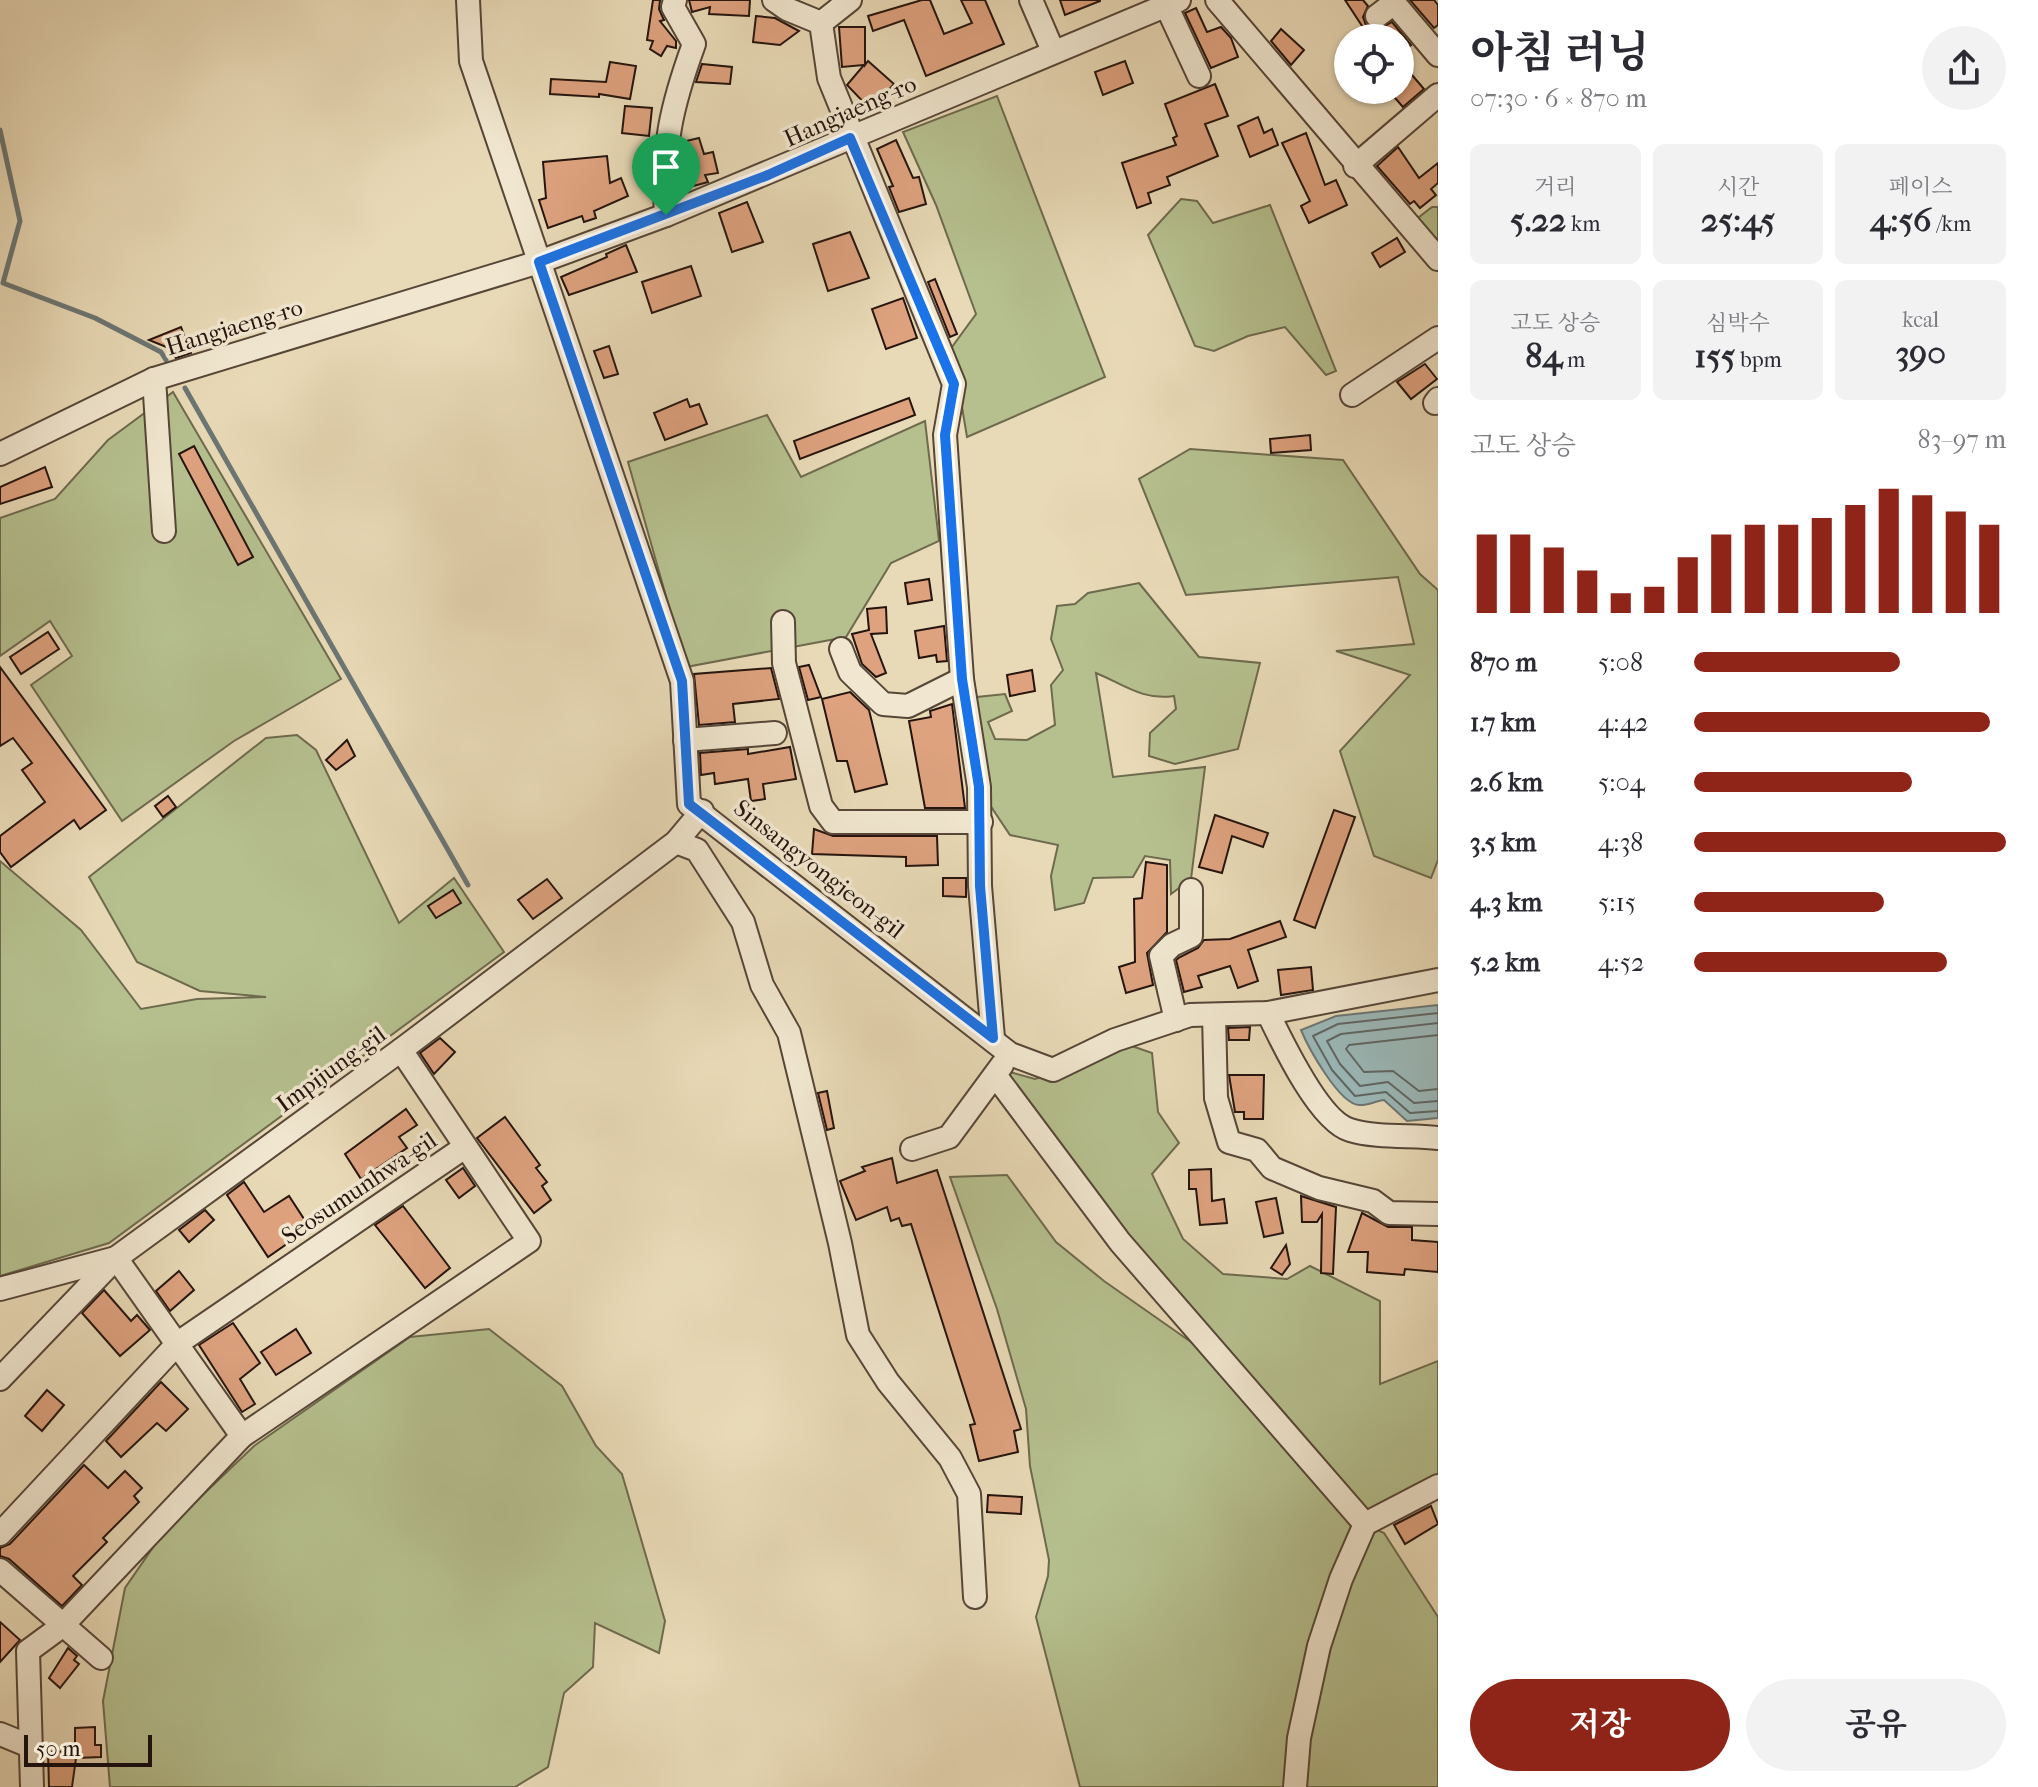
<!DOCTYPE html>
<html lang="ko">
<meta charset="utf-8">
<style>
body{margin:0;font-family:"IM FELL French Canon","Noto Serif KR",serif;background:#f2f2f3;color:#2b2b33;height:100vh;display:flex;flex-direction:column;font-size:30px;white-space:nowrap}
*{box-sizing:border-box;margin:0}
p{font-size:26px;color:#7c7c81}
.icon{flex:none;width:44px;height:44px;fill:none;stroke:currentColor;stroke-width:2;stroke-linecap:round;stroke-linejoin:round}
.map{position:relative;flex:1;overflow:hidden}
.sheet{display:flex;flex-direction:column;background:#fff;width:600px}
.sheet>*{flex:none}
.fabs{position:absolute;left:1334px;top:24px;display:grid;gap:16px}
.fabs a{display:grid;place-items:center;width:80px;height:80px;border-radius:50%;background:#fff;box-shadow:0 2px 6px #0004;font-size:40px}
.scale{position:absolute;left:24px;bottom:20px;width:128px;box-sizing:border-box;padding-left:8px;border:4px solid #25140e;border-top:0;font-size:22px;line-height:28px;white-space:nowrap;color:#25140e;-webkit-text-stroke:6px #f1e7d0;paint-order:stroke}
.pin{position:absolute;display:grid;place-items:center;width:68px;height:68px;color:#fff;margin:-82px -34px;border-radius:50% 50% 50% 0;rotate:-45deg;box-shadow:0 0 8px #0007}
.pin .icon{rotate:45deg}
.round{display:grid;place-items:center;flex:none;width:84px;height:84px;border-radius:42px;background:#f2f2f3}
.head{display:flex;align-items:center;justify-content:space-between;height:136px;padding:0 32px}
h1{font-size:44px;font-weight:700;line-height:60px}
.metrics{display:grid;grid-template-columns:repeat(3,1fr);gap:12px;height:136px;padding:8px 32px}
.metrics div{display:grid;align-content:center;border-radius:12px;background:#f2f2f3;text-align:center}
.metrics b{font-size:34px;font-weight:700}
.metrics small{font-size:22px;font-weight:400}
.metrics p{font-size:22px}
.chart{height:224px;padding:16px 32px}
.chart p{display:flex;justify-content:space-between}
.chart svg{width:100%;height:144px;margin-top:8px;stroke:#8f2418;stroke-width:6}
.button{display:flex;gap:16px;margin-top:auto;padding:16px 32px}
.button a{flex:1;height:92px;border-radius:48px;background:#8f2418;color:#fff;font-size:32px;font-weight:700;line-height:92px;text-align:center}
.button a+a{background:#f2f2f3;color:#2b2b33}
ul{padding:0 32px;list-style:none;font-size:26px}
li{display:grid;grid-template-columns:128px 96px 1fr;align-items:center;height:60px}
li i{height:20px;border-radius:10px;background:#8f2418}
main{display:flex;flex:1;min-height:0}
.map>svg:first-child{display:block}
.green{fill:#b6c08f;stroke:#6e6a4e;stroke-width:2}
.water{fill:#9bb8b8;stroke:#6c7674;stroke-width:2}
.lines{fill:none;stroke-linecap:round;stroke-linejoin:round}
.shore{stroke:#606663;stroke-width:2}
.stream{stroke:#6c7674;stroke-width:5}
.building{fill:#dea27f;stroke:#25140e;stroke-width:2}
.minor-casing{stroke:#564638;stroke-width:26}
.minor{stroke:#f1e7d0;stroke-width:22}
.route-casing{stroke:#fff;stroke-width:16}
.route{stroke:#1a73e8;stroke-width:10}
.labels{text-anchor:middle;stroke-width:7;stroke-linejoin:round;paint-order:stroke}
.street-label{font-size:24px;fill:#25140e;stroke:#f1e7d0}
</style>
<main>
<div class="map">
<svg width="1438" height="1787" viewBox="0 0 1438 1787">
<rect width="100%" height="100%" fill="#e9dab7"/>
<filter id="stains"><feTurbulence type="fractalNoise" baseFrequency=".0025" numOctaves="4"/><feColorMatrix values="0 0 0 0 .2 0 0 0 0 .09 0 0 0 0 .02 0 0 0 .5 -.17"/></filter>
<radialGradient id="worn" r=".72"><stop offset=".6" stop-color="#630" stop-opacity="0"/><stop offset="1" stop-color="#630" stop-opacity=".3"/></radialGradient>
<!-- green -->
<g class="green">
<polygon points="997,96 1105,377 967,437 952,347 976,314 936,205 903,132"/>
<polygon points="1181,199 1197,201 1213,223 1270,205 1336,371 1326,375 1285,327 1248,336 1214,351 1195,346 1148,235"/>
<polygon points="1432,207 1438,207 1438,252 1414,221"/>
<polygon points="173,392 341,679 234,741 122,821 31,685 72,656 50,621 0,656 0,518 55,499 108,440"/>
<polygon points="767,415 801,477 925,421 939,541 891,563 846,637 686,667 628,462"/>
<polygon points="1190,449 1343,460 1420,574 1438,590 1438,860 1431,878 1374,856 1340,751 1410,675 1336,651 1414,644 1398,577 1186,595 1139,479"/>
<path d="M1139 583 1199 657 1260 663 1238 749 1175 764 1149 756 1150 733 1176 709 1174 696C1143 701 1123 684 1096 673L1113 777 1205 767 1191 879 1171 894 1170 860 1145 856 1133 877 1093 878 1084 903 1055 910 1051 876 1058 845 1010 835 972 778 958 699 1005 694 1012 711 988 722 995 739 1027 740 1055 725 1051 685 1063 670 1051 639 1057 606 1075 604 1088 593Z"/>
<polygon points="297,735 316,750 399,923 454,878 504,952 109,1243 0,1276 0,861 81,930 141,1009 197,999 266,997 200,991 137,962 89,877 266,738"/>
<polygon points="1126,1044 1152,1053 1158,1112 1179,1143 1152,1174 1183,1239 1223,1274 1287,1279 1310,1266 1380,1301 1380,1384 1438,1361 1438,1477 1365,1515 1225,1345 1151,1289 1006,1071 1035,1079 1084,1064"/>
<polygon points="1007,1175 1056,1242 1104,1281 1211,1356 1345,1515 1384,1533 1438,1617 1438,1787 1080,1787 1036,1617 1048,1576 1049,1560 1030,1466 1026,1409 997,1309 950,1177"/>
<polygon points="489,1329 562,1386 596,1446 622,1474 665,1621 659,1653 595,1623 593,1667 564,1693 548,1767 515,1787 110,1787 103,1701 125,1588 163,1533 254,1446 410,1337"/>
</g>
<!-- water -->
<path class="water" d="M1438 1005V1118L1407 1121 1384 1100C1376 1101 1366 1106 1359 1105 1339 1104 1308 1047 1301 1030L1336 1016Z"/>
<g class="lines">
<!-- shore -->
<g class="shore">
<polyline points="1438,1013 1338,1024 1313,1036 1332,1070 1355,1096 1386,1092 1410,1113 1438,1111"/>
<polyline points="1438,1023 1341,1034 1327,1041 1340,1064 1360,1086 1388,1082 1414,1103 1438,1101"/>
<polyline points="1438,1035 1349,1045 1346,1049 1364,1072 1393,1071 1419,1091 1438,1089"/>
</g>
<!-- stream -->
<g class="stream">
<polyline points="0,130 20,221 3,283 95,318 161,352 166,360"/>
<polyline points="185,388 468,885"/>
</g>
</g>
<!-- building -->
<g class="building">
<polygon points="653,0 660,0 659,9 664,20 660,21 676,41 676,48 667,46 661,56 650,49 653,41 647,40"/>
<polygon points="689,0 750,0 749,16 709,14 710,7 692,12"/>
<polygon points="922,0 930,0 944,34 972,23 961,0 985,0 1004,44 926,76 904,20 873,31 868,16"/>
<polygon points="1060,0 1100,0 1100,1 1065,15"/>
<polygon points="1345,0 1363,0 1368,6 1363,17 1366,25 1378,30 1392,22 1411,45 1400,53 1400,38 1370,38"/>
<polygon points="1410,0 1434,0 1438,5 1438,25 1434,28"/>
<polygon points="1196,8 1207,32 1221,27 1231,38 1238,57 1211,68 1185,13"/>
<polygon points="756,16 775,18 799,31 780,45 753,42"/>
<polygon points="839,27 865,27 865,65 868,61 894,84 871,110 847,85 864,65 842,67"/>
<polygon points="1281,29 1304,50 1291,65 1271,41"/>
<polygon points="1125,61 1133,83 1103,95 1095,72"/>
<polygon points="1400,61 1424,89 1403,107 1388,90 1400,90"/>
<polygon points="610,62 636,66 630,99 599,94 599,97 550,94 551,79 606,82"/>
<polygon points="702,64 732,67 730,84 696,82"/>
<polygon points="1215,84 1228,116 1205,124 1218,156 1167,177 1170,185 1148,193 1151,203 1137,208 1122,163 1176,145 1173,138 1177,136 1165,104"/>
<polygon points="625,106 652,108 649,136 622,133"/>
<polygon points="1258,117 1264,133 1272,129 1278,145 1250,157 1238,126"/>
<polygon points="1306,133 1325,185 1336,180 1347,205 1309,223 1301,206 1310,201 1282,143"/>
<polygon points="699,138 704,154 713,152 718,173 705,175 708,182 679,190 682,142"/>
<polygon points="896,140 913,178 919,177 926,204 899,212 889,187 893,186 877,149"/>
<polygon points="1398,147 1419,178 1438,163 1438,183 1431,189 1436,195 1420,208 1414,201 1410,204 1377,166"/>
<polygon points="607,156 610,183 621,178 628,196 594,211 596,218 584,222 582,216 548,228 539,200 546,198 543,162"/>
<polygon points="747,202 763,242 732,252 719,213"/>
<polygon points="850,232 869,278 828,291 813,244"/>
<polygon points="1397,238 1405,252 1380,267 1372,253"/>
<polygon points="626,245 637,272 569,295 561,277 607,257 606,254"/>
<polygon points="691,266 701,296 652,313 642,282"/>
<polygon points="935,279 957,334 950,337 928,282"/>
<polygon points="903,298 917,338 886,349 872,309"/>
<polygon points="181,327 191,353 176,358 169,348 149,340"/>
<polygon points="609,346 618,374 604,378 594,351"/>
<polygon points="1425,364 1437,379 1411,399 1397,382"/>
<polygon points="909,398 915,415 800,459 794,441"/>
<polygon points="687,399 690,407 699,404 707,424 665,440 654,413"/>
<polygon points="1310,435 1311,450 1271,453 1270,439"/>
<polygon points="194,446 253,557 238,565 179,454"/>
<polygon points="45,467 52,487 0,504 0,487"/>
<polygon points="929,579 932,600 908,604 905,583"/>
<polygon points="886,607 887,633 871,634 886,673 876,677 862,664 852,634 869,630 867,609"/>
<polygon points="944,626 947,661 937,662 936,655 919,658 915,631"/>
<polygon points="48,632 59,649 21,674 10,657"/>
<polygon points="809,665 821,697 808,700 799,667"/>
<polygon points="0,667 106,810 80,829 74,820 11,867 0,852 0,836 45,802 22,770 32,763 13,738 0,746"/>
<polygon points="771,668 779,699 733,704 735,722 699,725 694,674"/>
<polygon points="1032,670 1035,691 1010,696 1007,675"/>
<polygon points="850,692 869,710 887,784 855,792 847,761 837,761 822,699"/>
<polygon points="952,704 965,808 925,808 909,721 931,717 930,711"/>
<polygon points="347,740 355,756 336,770 326,760"/>
<polygon points="790,747 796,779 763,784 765,799 751,801 748,779 715,784 714,773 701,775 700,753 748,749 748,754"/>
<polygon points="168,796 176,807 163,817 155,806"/>
<polygon points="1334,810 1355,817 1315,928 1294,920"/>
<polygon points="1215,815 1268,833 1263,847 1232,836 1222,873 1199,867"/>
<polygon points="814,829 833,836 937,836 938,865 906,866 906,857 812,854"/>
<polygon points="1146,862 1167,865 1167,932 1147,953 1153,985 1126,993 1119,967 1135,962 1134,899 1142,898"/>
<polygon points="943,878 966,878 966,897 943,896"/>
<polygon points="547,879 562,898 533,919 518,900"/>
<polygon points="453,890 461,903 436,918 428,906"/>
<polygon points="1280,921 1286,937 1248,950 1258,981 1238,988 1230,966 1198,976 1202,987 1184,992 1176,960 1180,957 1198,948 1204,940 1230,939"/>
<polygon points="1311,967 1313,990 1281,995 1278,970"/>
<polygon points="1250,1027 1249,1040 1229,1040 1228,1028"/>
<polygon points="440,1038 455,1052 434,1074 420,1053"/>
<polygon points="1229,1075 1264,1075 1263,1119 1244,1119 1244,1112 1235,1112"/>
<polygon points="827,1091 834,1128 827,1130 818,1093"/>
<polygon points="406,1109 417,1125 399,1137 407,1148 361,1179 345,1154"/>
<polygon points="505,1117 540,1165 536,1168 547,1182 542,1186 551,1200 534,1213 477,1138"/>
<polygon points="892,1158 897,1183 937,1170 1021,1429 1014,1431 1018,1452 979,1461 970,1425 975,1424 911,1224 902,1226 899,1218 891,1221 887,1207 856,1220 840,1181 865,1171 862,1167"/>
<polygon points="463,1168 475,1186 459,1198 446,1180"/>
<polygon points="1211,1169 1212,1201 1224,1199 1227,1223 1200,1225 1196,1189 1189,1189 1189,1170"/>
<polygon points="244,1182 264,1212 289,1196 306,1222 287,1235 291,1241 268,1257 227,1195"/>
<polygon points="1301,1196 1336,1207 1333,1274 1321,1273 1322,1214 1317,1222 1302,1222"/>
<polygon points="1276,1198 1283,1233 1264,1237 1256,1202"/>
<polygon points="403,1206 450,1268 425,1288 375,1225"/>
<polygon points="205,1210 214,1220 189,1242 179,1230"/>
<polygon points="1362,1213 1388,1227 1412,1227 1412,1240 1438,1242 1438,1272 1405,1269 1404,1275 1367,1272 1368,1252 1348,1252"/>
<polygon points="1286,1245 1290,1264 1282,1275 1271,1268"/>
<polygon points="179,1271 194,1290 170,1311 156,1291"/>
<polygon points="104,1290 131,1321 137,1315 150,1330 120,1356 82,1313"/>
<polygon points="233,1323 260,1363 240,1379 255,1404 242,1412 199,1345"/>
<polygon points="296,1329 311,1353 276,1375 261,1352"/>
<polygon points="161,1382 188,1409 166,1431 157,1423 121,1457 106,1441"/>
<polygon points="47,1390 64,1405 42,1431 25,1416"/>
<polygon points="84,1465 108,1488 125,1471 142,1488 134,1496 139,1502 103,1538 107,1542 73,1576 82,1585 62,1606 9,1559 0,1556 0,1548 10,1544"/>
<polygon points="988,1495 1022,1497 1021,1514 987,1512"/>
<polygon points="1431,1506 1438,1524 1405,1544 1394,1525"/>
<polygon points="0,1622 20,1640 0,1662"/>
<polygon points="68,1648 77,1656 74,1660 79,1664 60,1688 49,1678"/>
<polygon points="95,1727 95,1745 101,1745 101,1757 76,1758 72,1787 49,1787 48,1752 75,1751 75,1728"/>
</g>
<g class="lines">
<defs>
<g id="minor">
<polyline points="468,0 471,61 682,681 689,804 1010,1054 1053,1070 1115,1040 1190,1015 1268,1013 1438,980"/>
<polyline points="774,0 787,9 821,23"/>
<polyline points="850,0 821,23 829,78 954,384 945,435 962,679 979,787 980,886 993,1038"/>
<polyline points="1031,0 1053,51"/>
<polyline points="1217,0 1438,259"/>
<polyline points="1166,5 1199,76"/>
<polyline points="1377,16 1394,3 1438,55"/>
<polyline points="1355,166 1438,95"/>
<path d="M666 215C662 148 671 107 694 44L673 7 675 0"/>
<polyline points="154,379 164,531"/>
<polyline points="1352,395 1438,338"/>
<polyline points="1435,403 1438,399"/>
<polyline points="0,454 154,379 539,262 666,215 1179,0"/>
<polyline points="783,622 784,663 821,806 833,822 981,822"/>
<polyline points="841,649 850,672 883,704 908,706 962,679"/>
<polyline points="685,740 775,733"/>
<polyline points="676,842 697,850 743,922 762,985 789,1033 840,1243 858,1335 888,1382 950,1458 969,1494 975,1597"/>
<path d="M1268 1013C1282 1042 1319 1121 1350 1130 1376 1138 1411 1135 1438 1138"/>
<polyline points="1214,1015 1216,1098 1229,1142 1257,1150 1272,1168 1319,1188 1373,1201 1389,1213 1438,1214"/>
<polyline points="1176,1020 1161,956 1172,945 1191,936 1191,890"/>
<polyline points="995,1075 1120,1242 1365,1524 1438,1486"/>
<polyline points="912,1149 949,1137 1002,1065"/>
<polyline points="0,1289 116,1258 242,1436"/>
<polyline points="0,1379 116,1258 401,1050 676,842 702,811"/>
<polyline points="0,1534 178,1343 465,1147"/>
<polyline points="0,1570 101,1658"/>
<polyline points="0,1734 32,1747"/>
<polyline points="32,1787 28,1651 62,1626 242,1436 529,1241 401,1050"/>
<polyline points="1295,1787 1299,1738 1319,1646 1341,1579 1365,1524"/>
</g>
</defs>
<!-- minor casing -->
<use href="#minor" class="minor-casing"/>
<!-- minor -->
<use href="#minor" class="minor"/>
</g>
<g class="lines">
<defs>
<polygon id="route" points="850,138 954,384 945,435 962,679 979,787 980,886 993,1038 689,804 682,681 539,262 768,175"/>
</defs>
<!-- route casing -->
<use href="#route" class="route-casing"/>
<!-- route -->
<use href="#route" class="route"/>
</g>
<g class="labels">
<!-- street labels -->
<g class="street-label">
<text transform="translate(850 111) rotate(-24)" y="8">Hangjaeng-ro</text>
<text transform="translate(234 327) rotate(-17)" y="8">Hangjaeng-ro</text>
<text transform="translate(819 869) rotate(38)" y="8">Sinsangyongjeon-gil</text>
<text transform="translate(331 1069) rotate(-36)" y="8">Impijung-gil</text>
<text transform="translate(359 1188) rotate(-34)" y="8">Seosumunhwa-gil</text>
</g>
</g>
<rect width="100%" height="100%" filter="url(#stains)"/>
<rect width="100%" height="100%" fill="url(#worn)"/>
</svg>
<div class="fabs">
<a><svg class="icon" aria-label="locate" viewBox="0 0 24 24"><circle cx="12" cy="12" r="6"/><path d="M12 2v4M12 18v4M2 12h4M18 12h4"/></svg></a>
</div>
<div class="scale">50 m</div>
<div class="pin" style="left:666px;top:215px;background:#1e9e55"><svg class="icon" aria-label="arrive" viewBox="0 0 24 24"><path d="M6 21V4h12l-3 4 3 4H6"/></svg></div>
</div>
<section class="sheet">
<div class="head"><div><h1>아침 러닝</h1><p>07:30 · 6 × 870 m</p></div><a class="round"><svg class="icon" aria-label="share" viewBox="0 0 24 24"><path d="M12 15V3M7 8l5-5 5 5M5 13v7h14v-7"/></svg></a></div>
<div class="metrics">
<div><p>거리</p><b>5.22<small> km</small></b></div>
<div><p>시간</p><b>25:45</b></div>
<div><p>페이스</p><b>4:56<small> /km</small></b></div>
</div>
<div class="metrics">
<div><p>고도 상승</p><b>84<small> m</small></b></div>
<div><p>심박수</p><b>155<small> bpm</small></b></div>
<div><p>kcal</p><b>390</b></div>
</div>
<div class="chart"><p><span>고도 상승</span>83–97 m</p>
<svg viewBox="0 0 160 44" preserveAspectRatio="none"><path d="M5 44V20M15 44V20M25 44V24M35 44V31M45 44V38M55 44V36M65 44V27M75 44V20M85 44V17M95 44V17M105 44V15M115 44V11M125 44V6M135 44V8M145 44V13M155 44V17"/></svg>
</div>
<ul>
<li><b>870 m</b>5:08<i style="width:66%"></i></li>
<li><b>1.7 km</b>4:42<i style="width:95%"></i></li>
<li><b>2.6 km</b>5:04<i style="width:70%"></i></li>
<li><b>3.5 km</b>4:38<i style="width:100%"></i></li>
<li><b>4.3 km</b>5:15<i style="width:61%"></i></li>
<li><b>5.2 km</b>4:52<i style="width:81%"></i></li>
</ul>
<div class="button"><a>저장</a><a>공유</a></div>
</section>
</main>
